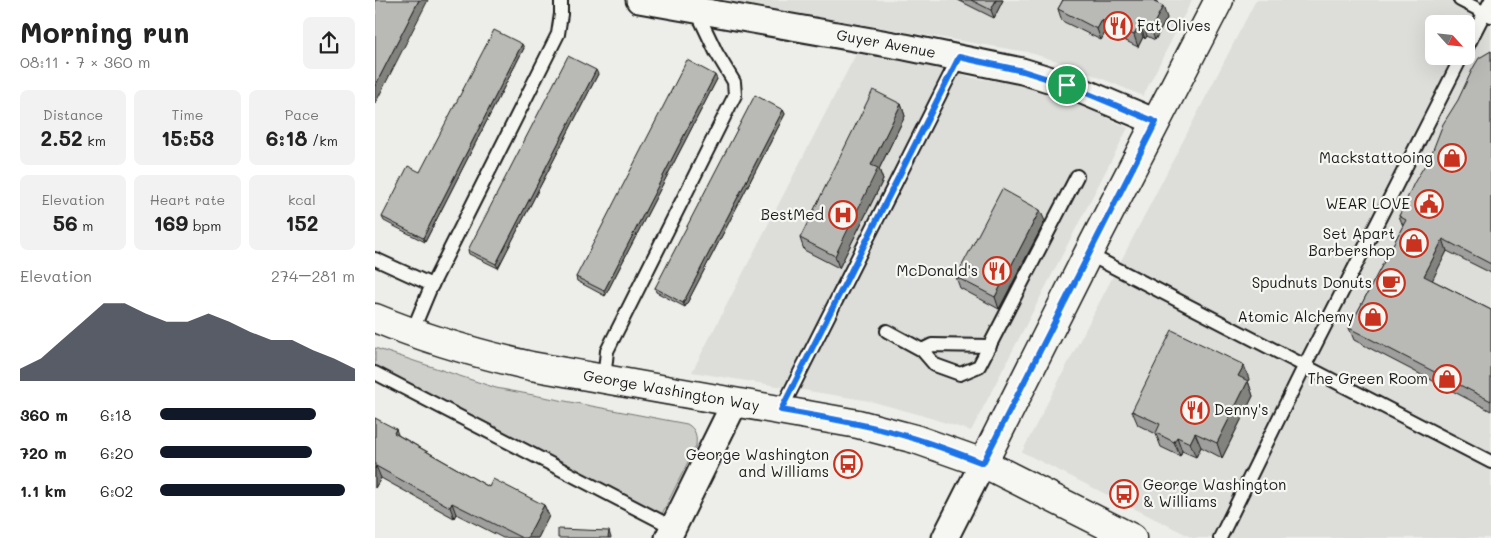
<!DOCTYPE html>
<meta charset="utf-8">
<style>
body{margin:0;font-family:Mali,sans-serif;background:#f2f2f2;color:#222;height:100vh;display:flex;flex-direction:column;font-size:19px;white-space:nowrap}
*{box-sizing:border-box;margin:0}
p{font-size:16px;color:#767676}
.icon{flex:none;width:28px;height:28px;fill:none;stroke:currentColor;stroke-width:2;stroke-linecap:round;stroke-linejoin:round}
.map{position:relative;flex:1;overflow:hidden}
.panel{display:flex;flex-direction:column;background:#fff;width:375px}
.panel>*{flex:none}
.needle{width:32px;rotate:117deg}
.buttons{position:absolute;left:1050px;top:15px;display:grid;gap:10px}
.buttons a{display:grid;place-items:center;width:50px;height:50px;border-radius:8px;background:#fff;box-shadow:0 5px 20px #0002;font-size:25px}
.pin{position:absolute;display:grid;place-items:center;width:42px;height:42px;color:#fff;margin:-21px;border:2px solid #fff;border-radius:50%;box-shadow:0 1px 5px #0007}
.round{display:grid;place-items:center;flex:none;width:52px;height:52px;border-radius:8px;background:#f2f2f2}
.headline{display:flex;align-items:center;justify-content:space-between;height:85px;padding:0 20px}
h1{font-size:28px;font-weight:700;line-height:38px}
.stats{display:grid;grid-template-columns:repeat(3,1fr);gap:8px;height:85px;padding:5px 20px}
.stats div{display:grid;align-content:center;border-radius:8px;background:#f2f2f2;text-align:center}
.stats b{font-size:21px;font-weight:700}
.stats small{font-size:14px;font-weight:400}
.stats p{font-size:14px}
.chart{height:140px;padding:10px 20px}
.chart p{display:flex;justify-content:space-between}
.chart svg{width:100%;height:90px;margin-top:5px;fill:#111827;opacity:.7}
ul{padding:0 20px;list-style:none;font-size:16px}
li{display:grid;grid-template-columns:80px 60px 1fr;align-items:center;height:38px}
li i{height:12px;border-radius:6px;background:#111827}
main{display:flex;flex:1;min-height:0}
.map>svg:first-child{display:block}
.built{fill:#ddddda;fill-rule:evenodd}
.green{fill:#cececb;stroke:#757574}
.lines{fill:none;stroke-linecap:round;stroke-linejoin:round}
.service-casing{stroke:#1c1c1c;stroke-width:16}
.minor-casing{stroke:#1c1c1c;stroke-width:29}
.tertiary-casing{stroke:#1c1c1c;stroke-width:31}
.primary-casing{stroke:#1c1c1c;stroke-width:31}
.service{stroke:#f6f6f2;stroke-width:12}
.minor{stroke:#f6f6f2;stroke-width:25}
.tertiary{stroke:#f6f6f2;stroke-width:28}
.primary{stroke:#f6f6f2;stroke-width:28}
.wall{fill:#9f9f9d;stroke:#1c1c1c}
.shaded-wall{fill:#82827f;stroke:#1c1c1c}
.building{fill:#b9b9b6;stroke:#1c1c1c}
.route-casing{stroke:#fff;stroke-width:10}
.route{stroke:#1a73e8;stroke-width:6}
.labels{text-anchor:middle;stroke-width:4.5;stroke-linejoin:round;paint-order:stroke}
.poi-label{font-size:15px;fill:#1c1c1c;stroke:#f6f6f2;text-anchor:end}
.street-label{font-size:15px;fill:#1c1c1c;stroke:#f6f6f2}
</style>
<main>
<section class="panel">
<div class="headline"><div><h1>Morning run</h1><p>08:11 · 7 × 360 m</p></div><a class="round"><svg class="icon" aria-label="share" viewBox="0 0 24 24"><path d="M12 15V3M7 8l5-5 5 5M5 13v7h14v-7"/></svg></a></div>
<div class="stats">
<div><p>Distance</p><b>2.52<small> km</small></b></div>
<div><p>Time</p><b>15:53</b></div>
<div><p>Pace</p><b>6:18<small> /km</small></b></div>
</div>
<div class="stats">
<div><p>Elevation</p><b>56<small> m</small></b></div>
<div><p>Heart rate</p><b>169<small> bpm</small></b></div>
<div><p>kcal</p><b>152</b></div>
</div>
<div class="chart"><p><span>Elevation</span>274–281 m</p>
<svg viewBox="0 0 160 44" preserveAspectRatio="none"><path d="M0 44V38L10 33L20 24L30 15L40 6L50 6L60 11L70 15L80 15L90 11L100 15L110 20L120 24L130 24L140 29L150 33L160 38V44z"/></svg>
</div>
<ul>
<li><b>360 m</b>6:18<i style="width:80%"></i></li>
<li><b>720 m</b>6:20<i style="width:78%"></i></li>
<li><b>1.1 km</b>6:02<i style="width:95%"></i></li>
</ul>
</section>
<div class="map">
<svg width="1116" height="538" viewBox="0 0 1116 538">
<rect width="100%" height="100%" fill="#edede9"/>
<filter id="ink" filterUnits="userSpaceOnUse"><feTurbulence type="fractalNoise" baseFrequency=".02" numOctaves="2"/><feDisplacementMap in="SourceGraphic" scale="10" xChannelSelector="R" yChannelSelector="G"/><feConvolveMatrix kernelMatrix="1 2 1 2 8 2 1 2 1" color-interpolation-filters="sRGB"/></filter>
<g filter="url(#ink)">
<!-- built -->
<g class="built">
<polygon points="340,0 817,0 768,96 692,64 652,52"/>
<path d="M881 0H1116V538H818L647 452ZM1059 24H1091V56H1059Z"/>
<polygon points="481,54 570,68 598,78 645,84 708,106 753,128 596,431 546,415 495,401 317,372"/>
</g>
<!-- green -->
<path class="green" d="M0 348 121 388 312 424C321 429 322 436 321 446L287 514 0 369Z"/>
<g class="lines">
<defs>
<g id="service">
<polyline points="1085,0 1116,16"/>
<polyline points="1091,49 1116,0"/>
<polyline points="713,254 1116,462"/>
<polyline points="0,259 57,285"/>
<polyline points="512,331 547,350 560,365 585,374 604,366 702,176"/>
<polyline points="37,332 55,289 183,34 186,14 186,0"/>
<polyline points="547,350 557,345 615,346"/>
<polyline points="0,373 299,528"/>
<polyline points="229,380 232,351 360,95 359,82 341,52 321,10"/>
<polyline points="406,410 584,57"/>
<polyline points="845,538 929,367 1087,56"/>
</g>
<g id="minor">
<path id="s1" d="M264 0 530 47 647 71 693 85 781 122"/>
<polyline points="293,538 360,402"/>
<polyline points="570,538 608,463"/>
</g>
<polyline id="tertiary" points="608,463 713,254 844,0"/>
<g id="primary">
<path id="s2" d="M0 318C51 339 103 354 156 366L483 424 540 439 608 463 757 538"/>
</g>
</defs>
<!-- service casing -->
<use href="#service" class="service-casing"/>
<!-- minor casing -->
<use href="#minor" class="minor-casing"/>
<!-- tertiary casing -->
<use href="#tertiary" class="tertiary-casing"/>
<!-- primary casing -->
<use href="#primary" class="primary-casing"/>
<!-- service -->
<use href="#service" class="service"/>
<!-- minor -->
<use href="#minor" class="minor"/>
<!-- tertiary -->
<use href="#tertiary" class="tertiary"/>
<!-- primary -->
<use href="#primary" class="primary"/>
</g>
<!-- wall -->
<g class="wall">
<polygon points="583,0 628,0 619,18"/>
<polygon points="687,0 781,0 783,4 792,18 780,40 772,36 770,39 768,37 763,47 731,31 726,40 687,21 683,9 688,0"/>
<polygon points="149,48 50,242 9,221 7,217 45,172"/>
<polygon points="1116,51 1116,273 1072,251 1057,280 1116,310 1116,411 979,340 974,328 1028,226 1024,216"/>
<polygon points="223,74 123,268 94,254 93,250"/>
<polygon points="342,79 230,296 202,281 201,277"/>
<polygon points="526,104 530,116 504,169 508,180 464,268 429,250 425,238"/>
<polygon points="408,110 410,114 310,307 281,292 280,288"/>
<polygon points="670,221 624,309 585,288 581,277"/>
<polygon points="874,379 873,381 878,396 847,458 826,447 821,457 807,451 805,456 786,447 781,434 763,425 757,411"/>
<polygon points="0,418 23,435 114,487 169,505 174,516 163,538 128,538 81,514 79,518 6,478 0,488"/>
</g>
<!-- shaded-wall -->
<g class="shaded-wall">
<polygon points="44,0 53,0 0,104 0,86"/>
<polygon points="621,0 628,0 619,18 616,10"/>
<polygon points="788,6 792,18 780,40 776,29"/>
<polygon points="727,20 731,31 726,40 722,29"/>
<polygon points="768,24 772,36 770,39 766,27"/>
<polygon points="764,26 768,37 763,47 759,35"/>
<polygon points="147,44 149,48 50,242 48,238"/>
<polygon points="221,70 223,74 123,268 121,264"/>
<polygon points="340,75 342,79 230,296 229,291"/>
<polygon points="526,104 530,116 504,169 508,180 464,268 460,256 496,165"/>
<polygon points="408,110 410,114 310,307 308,303"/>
<polygon points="665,210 670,221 624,309 620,297"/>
<polygon points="1068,239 1072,251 1054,287 1049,276"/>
<polygon points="869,365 874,379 868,391 863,376"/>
<polygon points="873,381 878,396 847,458 842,443"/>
<polygon points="21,429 25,440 19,433"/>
<polygon points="820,433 826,447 821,457 815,443"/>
<polygon points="802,437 807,451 805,456 799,442"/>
<polygon points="1,466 6,478 0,488 0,469"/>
<polygon points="77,503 81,514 79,518 75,507"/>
<polygon points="169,505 174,516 163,538 152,538"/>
<polygon points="234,531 236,538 233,538"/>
</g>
<!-- building -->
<g class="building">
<polygon points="0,0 44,0 0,86"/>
<polygon points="596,0 621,0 616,10"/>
<polygon points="688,0 780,0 779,2 788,6 776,29 768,24 766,27 764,26 759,35 727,20 722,29 683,9"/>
<polygon points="119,30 147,44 48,238 7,217 33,166 45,172"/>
<polygon points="1116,51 1116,264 1068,239 1049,276 1116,310 1116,401 974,328 1031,220 1024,216 1039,183 1056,155 1068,124 1083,100 1098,68 1104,58"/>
<polygon points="193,56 221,70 121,264 93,250"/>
<polygon points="312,60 340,75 229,291 201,277"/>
<polygon points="498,90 526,104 496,165 503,168 460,256 425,238"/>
<polygon points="380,95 408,110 308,303 280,288"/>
<polygon points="627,189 665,210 620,297 581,277"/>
<polygon points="797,330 869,365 863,376 873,381 842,443 820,433 815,443 802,437 799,442 781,433 785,424 757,411"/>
<polygon points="0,418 21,429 19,433 114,487 118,479 169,505 152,538 147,538 77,503 75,507 1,466 0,469"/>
<polygon points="183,529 234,531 233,538 183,538"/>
</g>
</g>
<g class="lines" filter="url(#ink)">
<defs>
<path id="route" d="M584 57 648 71 692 85 781 122 608 463C577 451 545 439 513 431 478 422 442 416 406 410Z"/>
</defs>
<!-- route casing -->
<use href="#route" class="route-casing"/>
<!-- route -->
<use href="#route" class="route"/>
</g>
<!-- icons -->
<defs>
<symbol id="restaurant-ring" viewBox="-11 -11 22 22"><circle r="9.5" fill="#f6f6f2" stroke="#c8321e" stroke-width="1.5"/><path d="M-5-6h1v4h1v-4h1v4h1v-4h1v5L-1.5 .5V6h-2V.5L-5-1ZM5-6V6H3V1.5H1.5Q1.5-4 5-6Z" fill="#c8321e"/></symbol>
<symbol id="shop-ring" viewBox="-11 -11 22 22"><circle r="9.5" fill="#f6f6f2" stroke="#c8321e" stroke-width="1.5"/><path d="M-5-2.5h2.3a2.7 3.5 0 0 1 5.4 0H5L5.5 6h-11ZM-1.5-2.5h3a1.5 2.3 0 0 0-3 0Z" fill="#c8321e"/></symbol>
<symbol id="civic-ring" viewBox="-11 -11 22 22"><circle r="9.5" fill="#f6f6f2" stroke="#c8321e" stroke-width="1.5"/><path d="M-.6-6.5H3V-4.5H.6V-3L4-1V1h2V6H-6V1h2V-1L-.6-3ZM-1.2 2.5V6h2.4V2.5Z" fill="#c8321e"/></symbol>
<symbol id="hospital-ring" viewBox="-11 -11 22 22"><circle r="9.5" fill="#f6f6f2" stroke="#c8321e" stroke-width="1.5"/><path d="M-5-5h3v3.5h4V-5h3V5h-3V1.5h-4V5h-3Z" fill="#c8321e"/></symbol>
<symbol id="cafe-ring" viewBox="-11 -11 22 22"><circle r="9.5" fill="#f6f6f2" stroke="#c8321e" stroke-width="1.5"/><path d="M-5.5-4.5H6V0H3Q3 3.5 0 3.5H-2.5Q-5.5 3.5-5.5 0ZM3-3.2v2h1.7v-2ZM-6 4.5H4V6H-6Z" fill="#c8321e"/></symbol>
<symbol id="bus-ring" viewBox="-11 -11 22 22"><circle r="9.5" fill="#f6f6f2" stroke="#c8321e" stroke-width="1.5"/><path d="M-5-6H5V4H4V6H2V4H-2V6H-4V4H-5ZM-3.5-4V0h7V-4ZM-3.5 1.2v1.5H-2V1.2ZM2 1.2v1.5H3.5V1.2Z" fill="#c8321e"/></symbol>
</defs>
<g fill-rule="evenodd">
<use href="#restaurant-ring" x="727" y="10" width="32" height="32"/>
<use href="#shop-ring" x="1061" y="142" width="32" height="32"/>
<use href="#civic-ring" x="1038" y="188" width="32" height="32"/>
<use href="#hospital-ring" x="452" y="199" width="32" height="32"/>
<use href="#shop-ring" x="1023" y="227" width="32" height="32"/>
<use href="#restaurant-ring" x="606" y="255" width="32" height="32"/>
<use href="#cafe-ring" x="1000" y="267" width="32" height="32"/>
<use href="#shop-ring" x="982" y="301" width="32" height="32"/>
<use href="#shop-ring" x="1056" y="363" width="32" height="32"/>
<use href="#restaurant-ring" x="804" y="394" width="32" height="32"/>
<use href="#bus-ring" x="457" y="448" width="32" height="32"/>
<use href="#bus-ring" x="733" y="478" width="32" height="32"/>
</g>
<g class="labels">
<!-- poi labels -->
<g class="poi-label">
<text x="762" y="31" text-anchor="start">Fat Olives</text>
<text x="1058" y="163">Mackstattooing</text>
<text x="1035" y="209">WEAR LOVE</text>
<text x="449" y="220">BestMed</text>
<text x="1020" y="239">Set Apart<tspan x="1020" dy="17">Barbershop</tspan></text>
<text x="603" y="276">McDonald's</text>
<text x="997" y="288">Spudnuts Donuts</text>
<text x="979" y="322">Atomic Alchemy</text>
<text x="1053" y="384">The Green Room</text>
<text x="839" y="415" text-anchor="start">Denny's</text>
<text x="454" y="460">George Washington<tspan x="454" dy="17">and Williams</tspan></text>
<text x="768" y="490" text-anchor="start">George Washington<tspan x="768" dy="17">&amp; Williams</tspan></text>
</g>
<!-- street labels -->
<g class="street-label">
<text dy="5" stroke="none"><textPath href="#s1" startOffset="251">Guyer Avenue</textPath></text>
<text dy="5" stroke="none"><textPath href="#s2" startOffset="306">George Washington Way</textPath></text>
</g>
</g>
</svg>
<div class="buttons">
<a><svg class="needle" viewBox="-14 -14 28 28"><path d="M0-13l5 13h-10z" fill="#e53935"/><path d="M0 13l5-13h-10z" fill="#767676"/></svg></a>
</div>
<div class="pin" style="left:692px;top:85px;background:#1e9e55"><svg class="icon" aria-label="arrive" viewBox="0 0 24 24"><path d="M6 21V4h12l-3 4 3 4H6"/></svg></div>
</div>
</main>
